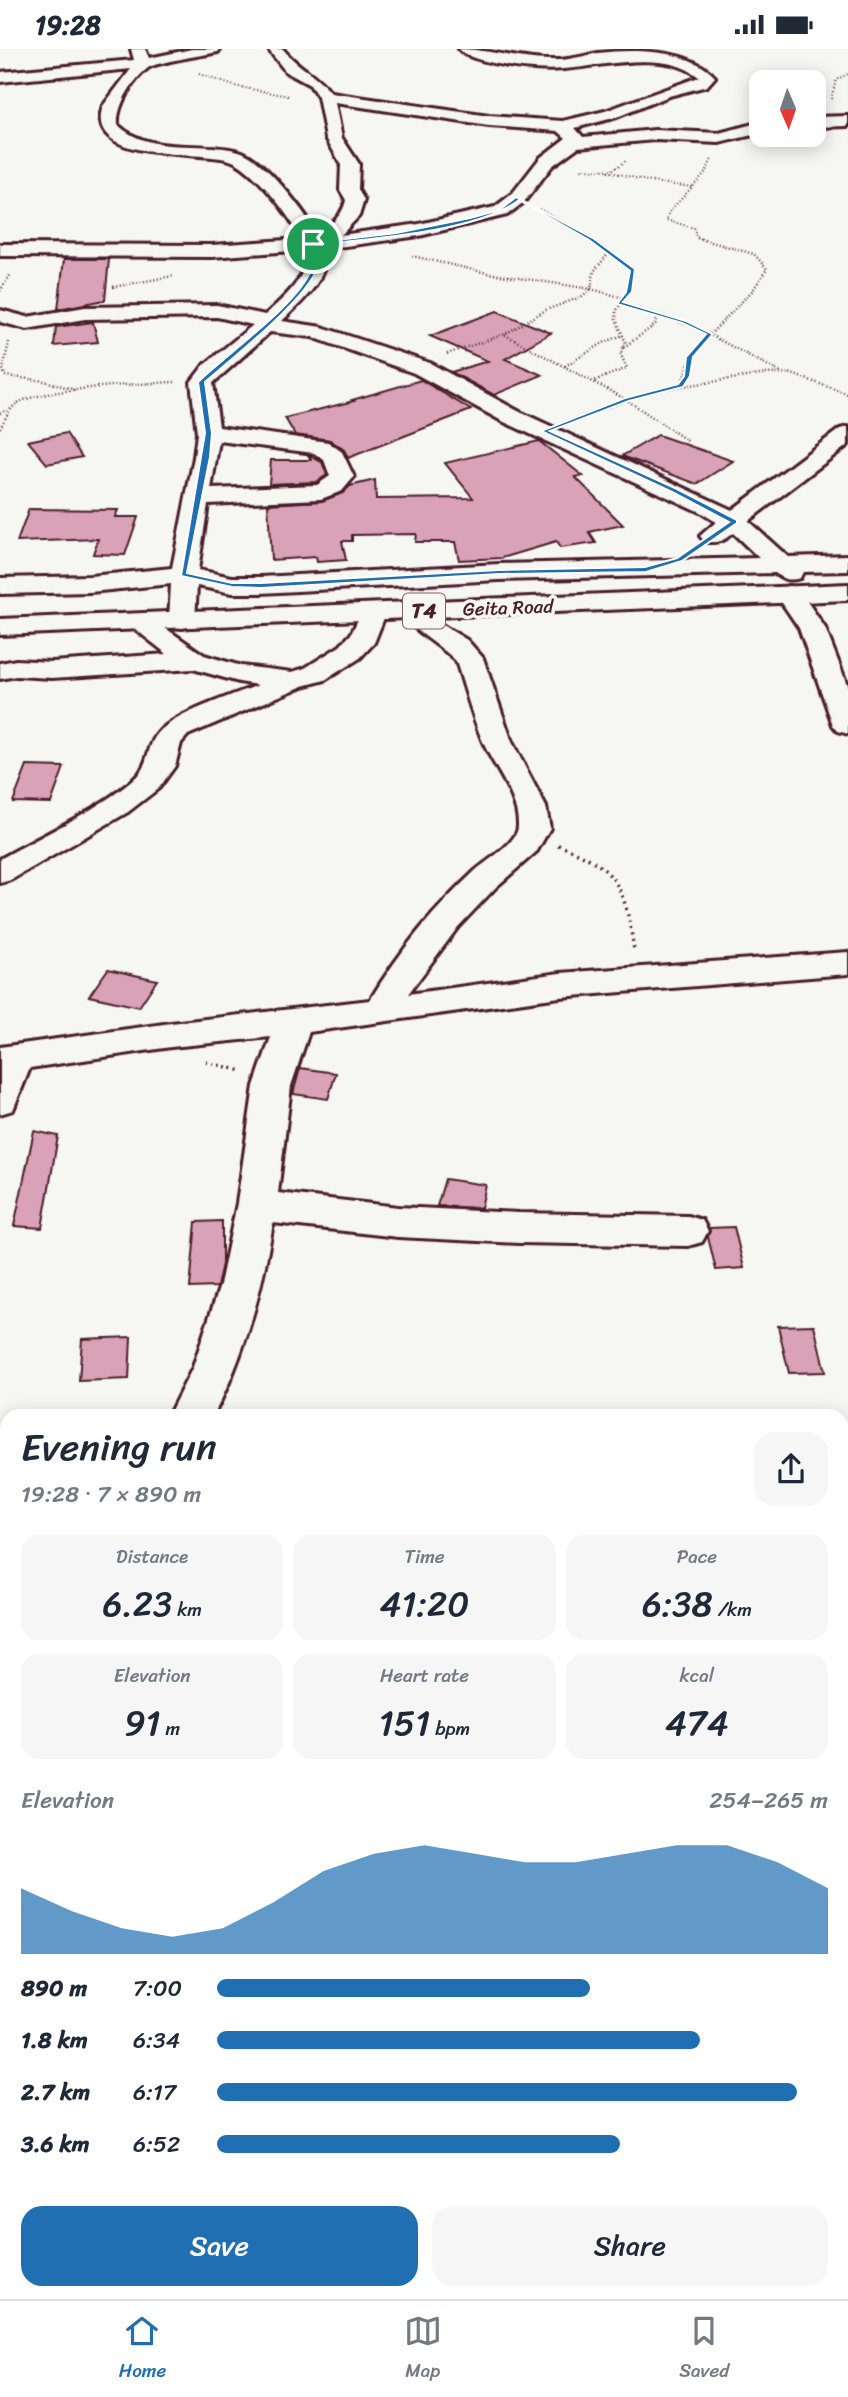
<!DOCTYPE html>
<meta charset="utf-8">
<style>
body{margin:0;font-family:Sriracha,sans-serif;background:#f6f6f7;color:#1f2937;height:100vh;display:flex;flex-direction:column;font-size:26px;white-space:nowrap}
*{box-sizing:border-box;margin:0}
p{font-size:23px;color:#747a83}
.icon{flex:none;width:38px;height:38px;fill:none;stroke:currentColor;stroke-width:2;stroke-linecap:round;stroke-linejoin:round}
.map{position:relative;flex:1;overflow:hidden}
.side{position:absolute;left:0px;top:1360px;width:849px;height:891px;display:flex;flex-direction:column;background:#fff;border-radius:21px 21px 0 0;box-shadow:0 4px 18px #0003}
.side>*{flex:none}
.needle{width:46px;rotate:178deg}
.buttons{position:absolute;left:749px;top:21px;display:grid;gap:14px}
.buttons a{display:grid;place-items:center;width:77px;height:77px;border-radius:14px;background:#fff;box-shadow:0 4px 18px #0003;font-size:35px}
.pin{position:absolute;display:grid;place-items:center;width:60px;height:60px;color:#fff;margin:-30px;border:4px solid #fff;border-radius:50%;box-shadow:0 2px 7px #0007}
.round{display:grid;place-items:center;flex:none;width:74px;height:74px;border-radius:21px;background:#f6f6f7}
.summary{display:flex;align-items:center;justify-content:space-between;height:119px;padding:0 21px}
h1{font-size:38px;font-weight:600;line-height:52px}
.metrics{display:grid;grid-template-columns:repeat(3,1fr);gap:10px;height:119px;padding:7px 21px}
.metrics div{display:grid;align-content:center;border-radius:18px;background:#f6f6f7;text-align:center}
.metrics b{font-size:35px;font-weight:600}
.metrics small{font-size:19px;font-weight:400}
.metrics p{font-size:19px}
.chart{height:196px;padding:14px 21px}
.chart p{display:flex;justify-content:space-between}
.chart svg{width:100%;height:126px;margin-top:7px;fill:#1f6fb2;opacity:.7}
.cta{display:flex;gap:14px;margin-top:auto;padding:14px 21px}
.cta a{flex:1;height:80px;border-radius:21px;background:#1f6fb2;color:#fff;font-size:28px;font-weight:600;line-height:80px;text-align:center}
.cta a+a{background:#f6f6f7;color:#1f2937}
ul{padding:0 21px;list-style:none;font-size:23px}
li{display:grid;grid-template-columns:112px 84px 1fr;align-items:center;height:52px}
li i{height:18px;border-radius:9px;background:#1f6fb2}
.status{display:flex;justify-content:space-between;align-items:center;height:49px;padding:0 35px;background:#fff;direction:ltr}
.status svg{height:19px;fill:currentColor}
.dock{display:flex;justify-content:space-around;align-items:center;height:98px;border-top:2px solid #e0e1e3;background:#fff;font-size:19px;color:#747a83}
.dock a{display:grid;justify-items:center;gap:4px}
.dock .current{color:#1f6fb2}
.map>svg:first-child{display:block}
.building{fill:#d9a2b6;stroke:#4a1f2b;stroke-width:2}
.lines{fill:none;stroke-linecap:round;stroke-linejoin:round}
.minor-casing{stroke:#4a1f2b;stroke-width:6}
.trunk-casing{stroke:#4a1f2b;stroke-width:6}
.path-far3{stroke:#4a1f2b;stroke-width:2;stroke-dasharray:1 2.5;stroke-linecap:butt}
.path-far2{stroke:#4a1f2b;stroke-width:2.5;stroke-dasharray:1 2.5;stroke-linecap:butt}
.path-far1{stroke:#4a1f2b;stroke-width:3.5;stroke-dasharray:2 4.5;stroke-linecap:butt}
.path{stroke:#4a1f2b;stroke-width:6;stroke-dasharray:2.5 8;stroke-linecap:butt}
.minor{fill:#f6f6f2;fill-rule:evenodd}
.trunk{fill:#f6f6f2;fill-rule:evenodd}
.route{fill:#1f6fb2;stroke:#fff;stroke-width:2;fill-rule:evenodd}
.labels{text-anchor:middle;stroke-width:7;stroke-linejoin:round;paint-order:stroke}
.far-street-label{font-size:19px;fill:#4a1f2b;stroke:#f6f6f2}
.shield{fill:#f6f6f2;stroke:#7e6067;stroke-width:2}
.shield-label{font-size:21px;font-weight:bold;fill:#4a1f2b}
</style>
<div class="status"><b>19:28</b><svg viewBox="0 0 49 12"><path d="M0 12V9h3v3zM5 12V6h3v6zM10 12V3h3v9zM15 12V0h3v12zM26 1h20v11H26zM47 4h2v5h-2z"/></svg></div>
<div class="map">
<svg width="848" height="2250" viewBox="0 0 848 2250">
<rect width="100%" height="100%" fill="#f6f6f2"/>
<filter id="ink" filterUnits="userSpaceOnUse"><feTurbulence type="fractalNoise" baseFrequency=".0143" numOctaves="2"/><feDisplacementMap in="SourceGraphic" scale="14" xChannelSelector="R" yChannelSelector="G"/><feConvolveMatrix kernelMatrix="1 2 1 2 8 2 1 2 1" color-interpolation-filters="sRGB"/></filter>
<g filter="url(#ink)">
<!-- building -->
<g class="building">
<polygon points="64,210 109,210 105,251 58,260"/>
<polygon points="497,262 551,284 505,310 542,326 494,346 451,323 488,312 430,287"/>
<polygon points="93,273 98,293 54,297 56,278"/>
<polygon points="421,331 471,361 348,409 344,401 330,391 295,386 285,369 354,352 352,351"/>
<polygon points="66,384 82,408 47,415 28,392"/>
<polygon points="658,386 733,412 697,435 622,407"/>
<polygon points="539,392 583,427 575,428 623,476 589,483 596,494 560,499 556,493 502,509 459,511 455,493 415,493 416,485 352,486 352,492 342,492 346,511 317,513 316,508 271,511 268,455 322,452 343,444 350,437 375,431 376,450 473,449 445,414"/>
<polygon points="308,406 322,413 327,426 316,433 269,435 271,411 311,411"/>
<polygon points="29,460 118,461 115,468 138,468 125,506 93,505 98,490 17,493"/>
<polygon points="27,717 64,718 51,754 13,753"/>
<polygon points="108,920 157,931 139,958 89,947"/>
<polygon points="300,1019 336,1024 328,1050 293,1045"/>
<polygon points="34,1082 58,1087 42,1179 14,1177"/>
<polygon points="445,1130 486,1136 481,1159 437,1157"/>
<polygon points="222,1172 222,1215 217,1238 190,1239 196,1173"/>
<polygon points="734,1178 744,1219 716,1221 708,1188 709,1179"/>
<polygon points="814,1276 825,1323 789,1324 778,1277"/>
<polygon points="131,1288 129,1330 79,1332 82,1290"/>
</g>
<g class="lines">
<defs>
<g id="minor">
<path d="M131 0H145L149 9 192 0H220L218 3C205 6 156 13 148 19 133 31 116 57 118 76 151 107 200 91 239 102 264 109 307 165 319 188 330 174 342 169 346 151L340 141 341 115 326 89 318 48 310 36 286 23 268 0H283C299 20 316 24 331 44L489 67 563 72 605 62 699 28C666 0 603 17 564 20 541 22 516 19 493 14 482 11 467 9 459 0 489 0 519 11 550 11 567 12 582 7 598 4 635 0 690 0 715 28L707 37 669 47 617 68 575 79 583 88 655 81 719 84 761 73V84L719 94 655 91 578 98 552 117 524 153 507 166 419 187 324 200C331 229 301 253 282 272L322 278 430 314 518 362 732 461 840 380 848 378V396L748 472 788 508 848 506V522L803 523 800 529C789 532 784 531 775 524L499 531 261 544H232L197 537 195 571 191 577 182 579 173 577 169 571 171 535 90 543 0 545V529L90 527 172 519 194 408 197 384 191 333 204 316 253 276 217 268 85 270 27 280 0 273V261L27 268 85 258 217 256 265 266C283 249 310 229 305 201L212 208 0 207V195L212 196 301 190C291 167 257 125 235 113 210 99 82 118 103 57L131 20 0 33V23L134 11ZM335 54 489 77 558 82 566 89 540 109 512 145 495 158 419 175 341 186 359 167 364 151 358 141 359 115 342 89ZM270 283 312 288 414 324 502 372 700 463 716 473 700 487 704 492C717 495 723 492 733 484L759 509 499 515 261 528H232L198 521 208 455 321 450 342 442 354 428 342 403 328 393 219 378 213 334ZM219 392 314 404 324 411 330 427 317 436 211 440Z"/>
<polygon points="848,67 848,77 814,78 814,68"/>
<polygon points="789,537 798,539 825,579 848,638 848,685 838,682 833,676 799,579 776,545 780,539"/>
<path d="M413 554 422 556 442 576 467 591 483 609 512 693 546 758 550 779 537 802 496 838 458 878 408 945 560 924 848 903V925L560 948 309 983 291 1037 278 1144 398 1158 519 1164 688 1167 702 1171 708 1182 702 1193 688 1197 519 1194 398 1188 273 1174C262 1241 245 1307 213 1367H168L193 1318 220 1236 237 1154 254 1037 271 988 171 998 30 1019 13 1061 0 1065V998L171 974 370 951C399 903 434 860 475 822 487 811 518 794 518 777 519 747 494 719 483 693 472 667 465 639 456 612 437 593 416 585 400 562L404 556Z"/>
<path d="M373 556 382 558 386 564 374 594 360 609 325 631 303 637 188 686 181 694 175 717 159 739 128 763 11 831 0 834V810C39 788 106 757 137 727 149 715 147 696 158 684 175 664 232 647 258 636L239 633 193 620 52 629 16 627 0 630V614L16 611 52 613 167 605 126 573 130 567 139 565 148 567 204 606 241 617 292 623 305 619 340 597 351 585 364 558Z"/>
<polygon points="695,2244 757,2244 756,2250 694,2250"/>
</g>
<polygon id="trunk" points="848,535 848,551 0,586 0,570"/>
</defs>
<!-- minor casing -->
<use href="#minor" class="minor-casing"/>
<!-- trunk casing -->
<use href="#trunk" class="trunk-casing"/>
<!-- path-far3 -->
<g class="path-far3">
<polyline points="199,25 234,37 289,47"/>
<polyline points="831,50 836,31 848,25"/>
<polyline points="578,120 612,121 626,112"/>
<polyline points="608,122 651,133 692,138"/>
<polyline points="539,160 591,190"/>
<polyline points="701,190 696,188 694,179 666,171 669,163 706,123 712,110"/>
</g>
<!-- path-far2 -->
<g class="path-far2">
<polyline points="588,189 633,221 629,243 616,262 616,270 626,294 620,304 627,319 594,332"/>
<polyline points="412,207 487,224 591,240 624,249"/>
<polyline points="113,238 173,227"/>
<polyline points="0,242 11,225"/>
<polyline points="619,254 695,278 780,323"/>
<polyline points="505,286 627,351 689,393"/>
<polyline points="9,293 3,320 5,327 45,332 75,341"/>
<polyline points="624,298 655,276 659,265"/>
<polyline points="447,305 505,285 546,261 581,248 591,240 594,222 609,204"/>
<polyline points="565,317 603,294 623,286"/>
<polyline points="681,336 694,302 753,241 767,220 754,205 697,189"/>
<polyline points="0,364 10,360"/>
<polyline points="576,370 656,341 766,325 789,324 848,345"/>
<path d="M0 379C4 372 9 361 15 356 32 340 148 334 176 333"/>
</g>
<!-- path-far1 -->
<g class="path-far1">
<path d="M558 796C619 818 625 840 634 901"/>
<polyline points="206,1013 242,1022"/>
</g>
<!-- path -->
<polyline class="path" points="11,2250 12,2244"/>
<!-- minor -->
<use href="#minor" class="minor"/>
<!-- trunk -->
<use href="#trunk" class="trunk"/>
</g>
</g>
<!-- route -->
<path class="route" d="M516 148 593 189 635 220 632 243 623 253 686 272 713 285 693 308 690 327 683 338 629 352 550 382 677 440 737 471V474L682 512 646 523 499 525 261 539 232 538 181 527 205 384 198 333C226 305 305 251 313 215 314 209 311 200 311 194L396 184 470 169 499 161ZM519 151 589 191 630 222 626 243 617 255 682 274 706 285 686 308 684 327 678 335 625 349 541 382 672 443 729 473 677 509 645 518 499 521 261 534H232L187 524 210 408 212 384 205 333C229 312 318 242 319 212 319 207 317 201 316 196 369 190 478 183 519 151Z"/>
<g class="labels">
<!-- far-street labels -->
<g class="far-street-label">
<text transform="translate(508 558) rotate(-2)" y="7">Geita Road</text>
</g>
<!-- shield labels -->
<rect class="shield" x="403" y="544.5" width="42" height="35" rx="5"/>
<g class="shield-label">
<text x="424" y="569">T4</text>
</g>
</g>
</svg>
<div class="buttons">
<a><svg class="needle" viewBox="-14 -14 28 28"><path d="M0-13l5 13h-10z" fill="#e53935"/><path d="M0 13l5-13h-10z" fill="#747a83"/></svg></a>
</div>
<div class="pin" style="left:313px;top:195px;background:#1e9e55"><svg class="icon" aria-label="arrive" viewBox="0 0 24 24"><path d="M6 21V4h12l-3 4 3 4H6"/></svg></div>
<section class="side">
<div class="summary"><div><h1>Evening run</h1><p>19:28 · 7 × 890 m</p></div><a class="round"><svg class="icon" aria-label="share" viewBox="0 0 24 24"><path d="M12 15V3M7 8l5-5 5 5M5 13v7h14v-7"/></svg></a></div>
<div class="metrics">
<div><p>Distance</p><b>6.23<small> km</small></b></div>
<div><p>Time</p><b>41:20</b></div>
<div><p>Pace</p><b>6:38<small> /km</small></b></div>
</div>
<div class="metrics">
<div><p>Elevation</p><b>91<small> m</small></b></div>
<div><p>Heart rate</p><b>151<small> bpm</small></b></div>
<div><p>kcal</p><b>474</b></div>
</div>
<div class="chart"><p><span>Elevation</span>254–265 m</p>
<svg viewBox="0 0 160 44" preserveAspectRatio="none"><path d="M0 44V21L10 29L20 35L30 38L40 35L50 26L60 15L70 9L80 6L90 9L100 12L110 12L120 9L130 6L140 6L150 12L160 21V44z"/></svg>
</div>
<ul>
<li><b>890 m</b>7:00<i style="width:61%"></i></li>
<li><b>1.8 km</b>6:34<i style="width:79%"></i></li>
<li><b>2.7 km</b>6:17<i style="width:95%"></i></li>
<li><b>3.6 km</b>6:52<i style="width:66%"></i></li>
</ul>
<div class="cta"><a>Save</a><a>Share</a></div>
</section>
</div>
<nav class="dock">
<a class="current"><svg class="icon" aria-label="home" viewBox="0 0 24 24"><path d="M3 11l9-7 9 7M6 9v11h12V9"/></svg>Home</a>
<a><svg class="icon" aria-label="map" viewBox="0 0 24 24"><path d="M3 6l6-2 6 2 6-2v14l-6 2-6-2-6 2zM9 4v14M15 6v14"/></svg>Map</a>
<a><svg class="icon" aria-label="saved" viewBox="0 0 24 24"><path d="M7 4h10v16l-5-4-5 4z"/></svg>Saved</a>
</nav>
